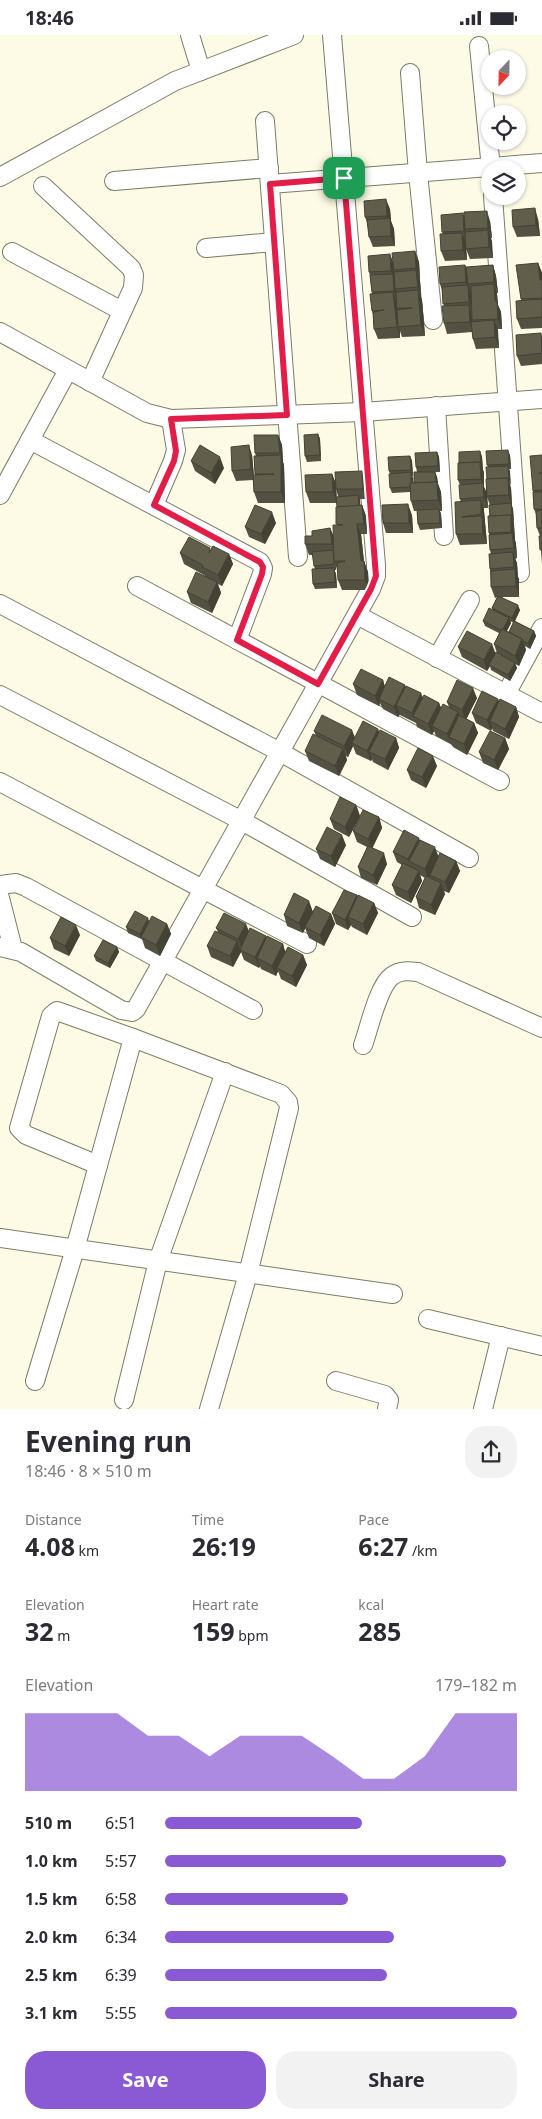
<!DOCTYPE html>
<meta charset="utf-8">
<style>
body{margin:0;font-family:"Noto Sans",sans-serif;background:#f2f2f3;color:#2b2b33;height:100vh;display:flex;flex-direction:column;font-size:19px;white-space:nowrap}
*{box-sizing:border-box;margin:0}
p{font-size:16px;color:#7c7c81}
.icon{flex:none;width:28px;height:28px;fill:none;stroke:currentColor;stroke-width:2;stroke-linecap:round;stroke-linejoin:round}
.map{position:relative;height:1374px;overflow:hidden}
.drawer{display:flex;flex-direction:column;background:#fff;flex:1}
.drawer>*{flex:none}
.needle{width:32px;rotate:202deg}
.fabs{position:absolute;left:481px;top:15px;display:grid;gap:10px}
.fabs a{display:grid;place-items:center;width:45px;height:45px;border-radius:50%;background:#fff;box-shadow:0 1px 4px #0004;font-size:25px}
.pin{position:absolute;display:grid;place-items:center;width:42px;height:42px;color:#fff;margin:-21px;border-radius:10px;box-shadow:0 2px 8px #0006}
.round{display:grid;place-items:center;flex:none;width:52px;height:52px;border-radius:20px;background:#f2f2f3}
.summary{display:flex;align-items:center;justify-content:space-between;height:85px;padding:0 25px}
h1{font-size:28px;font-weight:700;line-height:38px}
.metrics{display:grid;grid-template-columns:repeat(3,1fr);gap:8px;height:85px;padding:5px 25px}
.metrics div{display:grid;align-content:center}
.metrics b{font-size:25px;font-weight:700}
.metrics small{font-size:14px;font-weight:400}
.metrics p{font-size:14px}
.chart{height:140px;padding:10px 25px}
.chart p{display:flex;justify-content:space-between}
.chart svg{width:100%;height:90px;margin-top:5px;fill:#895ad3;opacity:.7}
.action{display:flex;gap:10px;margin-top:auto;padding:10px 25px}
.action a{flex:1;height:58px;border-radius:20px;background:#895ad3;color:#fff;font-size:20px;font-weight:700;line-height:58px;text-align:center}
.action a+a{background:#f2f2f3;color:#2b2b33}
ul{padding:0 25px;list-style:none;font-size:16px}
li{display:grid;grid-template-columns:80px 60px 1fr;align-items:center;height:38px}
li i{height:12px;border-radius:6px;background:#895ad3}
.status{display:flex;justify-content:space-between;align-items:center;height:35px;padding:0 25px;background:#fff;direction:ltr}
.status svg{height:14px;fill:currentColor}
.map>svg:first-child{display:block}
.lines{fill:none;stroke-linecap:round;stroke-linejoin:round}
.minor-casing{stroke:#7e7b68;stroke-width:20}
.minor{stroke:#fff;stroke-width:18}
.wall{fill:#535141;fill-rule:evenodd}
.shaded-wall{fill:#444235}
.building{fill:#615e4c;stroke:#444235}
.route-casing{stroke:#fff;stroke-width:10}
.route{stroke:#e11d48;stroke-width:6}
</style>
<div class="status"><b>18:46</b><svg viewBox="0 0 49 12"><path d="M0 12V9h3v3zM5 12V6h3v6zM10 12V3h3v9zM15 12V0h3v12zM26 1h20v11H26zM47 4h2v5h-2z"/></svg></div>
<div class="map">
<svg width="542" height="1374" viewBox="0 0 542 1374">
<rect width="100%" height="100%" fill="#fdfae5"/>
<g class="lines">
<defs>
<g id="minor">
<polyline points="190,0 201,36"/>
<polyline points="479,11 491,134"/>
<polyline points="410,38 418,138 433,285"/>
<polyline points="265,86 298,522"/>
<polyline points="0,142 175,46 294,0"/>
<polyline points="114,146 269,133"/>
<polyline points="270,149 542,128"/>
<polyline points="43,151 131,233 134,240 133,253 90,347"/>
<polyline points="493,161 520,538"/>
<polyline points="206,213 274,207"/>
<polyline points="12,217 122,276"/>
<polyline points="0,297 147,378 171,384 363,377 542,364"/>
<polyline points="436,371 444,501"/>
<polyline points="30,405 260,527 263,533 262,539 237,605"/>
<polyline points="0,460 68,335"/>
<polyline points="154,470 173,426 176,415 171,384"/>
<polyline points="137,551 500,746"/>
<polyline points="0,569 280,717 469,823"/>
<polyline points="357,580 542,678"/>
<polyline points="437,623 470,565"/>
<polyline points="506,659 542,593"/>
<polyline points="0,660 242,786 412,882"/>
<polyline points="0,747 307,909"/>
<polyline points="0,850 16,848 26,852 253,975"/>
<polyline points="0,863 13,914"/>
<polyline points="0,912 21,917 121,975 132,977 136,974 371,554 376,541 376,530 332,0"/>
<path d="M363 1010C369 994 378 951 392 941 400 935 409 936 418 937L542 993"/>
<polyline points="98,1130 26,1100 19,1093 51,981 57,976 133,1003 281,1059 288,1067 289,1073 248,1239 209,1374"/>
<polyline points="0,1203 393,1259"/>
<polyline points="428,1284 542,1311"/>
<polyline points="35,1346 75,1214 133,1003"/>
<polyline points="336,1346 385,1360 389,1365 387,1374"/>
<polyline points="124,1365 158,1226 225,1037"/>
<polyline points="483,1374 501,1301"/>
</g>
</defs>
<!-- minor casing -->
<use href="#minor" class="minor-casing"/>
<!-- minor -->
<use href="#minor" class="minor"/>
</g>
<!-- wall -->
<g class="wall">
<polygon points="390,174 391,186 394,194 395,211 373,212 369,202 368,190 365,182"/>
<polygon points="464,182 490,186 492,203 491,203 493,223 470,224 466,214 466,206 465,206 467,225 445,226 441,216 443,199 442,197"/>
<polygon points="538,184 540,201 517,202 513,192"/>
<polygon points="415,216 419,227 421,263 422,265 425,301 402,302 400,296 400,303 378,304 374,294 373,279 372,276 372,259 370,241 369,237 393,228"/>
<polygon points="538,228 542,238 542,293 521,294 517,284 521,266 521,264"/>
<polygon points="465,230 467,234 493,230 496,241 498,258 497,258 498,270 501,277 502,294 497,294 499,313 476,314 473,304 472,297 447,299 444,288 444,271 442,255 440,249"/>
<polygon points="541,298 542,302 542,329 521,331 517,321"/>
<polygon points="318,399 320,404 321,426 307,427 305,421"/>
<polygon points="278,400 282,410 283,427 284,430 285,468 258,468 254,457 253,445 236,446 232,436 252,420 254,440 255,440 255,439 256,421 255,418"/>
<path d="M480 416 482 422 484 452 486 457 488 432 487 430 510 420 511 434H509L510 451 511 453 512 471 513 474 515 505 516 509 517 523 515 524 517 528 519 562H502L520 575 515 586 534 596 536 601 530 614 525 611 526 615 519 631 515 629 517 633 510 646 491 635 490 631 487 636 462 622 458 612 496 618H497L494 609 499 598 485 591 483 586 493 575 492 573 497 562 495 563 491 552 490 534 491 519 490 515 489 498 490 470 487 462 488 473H484V476L487 509 460 510 456 499 461 467 460 464V450L458 445 459 428ZM510 586 514 588 509 597 507 596 511 588Z"/>
<polygon points="437,417 439,422 440,437 435,437 437,442 438,449 441,457 442,476 440,476 441,479 442,493 420,495 418,489 417,476 414,476 411,466 410,457 392,458 390,453 390,439 389,436 410,421 412,426 413,441 412,441 413,448 414,448 417,437 416,432"/>
<polygon points="542,420 542,530 540,501 537,493 536,479 534,474 533,456"/>
<polygon points="191,426 224,433 215,449 195,436"/>
<polygon points="362,436 365,446 366,464 360,464 360,471 362,470 366,481 367,499 361,499 364,526 368,537 369,555 342,555 338,545 338,537 336,531 336,535 334,535 336,539 337,553 315,554 313,549 315,534 314,531 313,520 309,520 305,509 312,501 330,493 334,502 337,490 337,472 338,461 336,454 337,468 310,468 306,457 332,439 336,449"/>
<polygon points="412,480 413,498 386,498 383,488"/>
<polygon points="276,488 265,509 249,502 245,492"/>
<polygon points="211,515 229,519 233,529 222,551 218,549 221,558 212,578 191,568 187,557 205,541 204,540 184,529 180,518"/>
<polygon points="383,645 385,652 405,650 405,652 423,662 439,668 441,673 449,672 447,667 477,663 466,684 474,688 478,698 467,720 453,712 451,709 436,701 434,696 432,700 417,692 416,688 400,680 400,679 398,682 383,674 380,668 379,671 357,660 353,649"/>
<polygon points="499,667 516,672 519,682 509,704 493,696 492,693 491,696 476,688 472,678"/>
<polygon points="378,694 379,698 396,703 399,713 388,735 373,727 372,724 371,726 356,719 353,711 348,722 346,721 347,725 339,741 309,726 305,716 316,701 314,696 355,702"/>
<polygon points="505,703 509,714 498,735 483,728 479,717"/>
<polygon points="437,731 426,753 411,745 407,735"/>
<polygon points="356,770 360,781 349,802 334,794 330,784"/>
<polygon points="379,782 382,793 372,813 387,829 377,850 361,843 358,832 367,812 357,807 353,796"/>
<polygon points="420,805 439,821 456,826 460,836 449,858 444,856 445,859 435,880 419,873 416,862 425,843 420,840 422,846 411,868 396,860 392,850 402,830 397,827 393,817"/>
<polygon points="346,810 335,832 320,824 316,814"/>
<polygon points="357,860 357,862 374,868 378,878 367,900 352,892 351,890 348,895 336,889 332,878"/>
<polygon points="313,876 331,879 335,889 324,911 309,903 305,893 303,898 287,891 284,880"/>
<polygon points="149,886 167,889 171,899 160,921 145,913 142,904 128,898 126,892"/>
<polygon points="216,893 249,896 266,901 267,903 283,909 285,917 303,920 307,930 296,952 281,944 278,936 276,941 261,934 260,931 259,933 244,925 241,917 233,932 211,922 207,911 218,897"/>
<polygon points="80,900 69,921 54,914 50,903"/>
<polygon points="117,912 119,917 110,933 96,926 94,921"/>
</g>
<!-- shaded-wall -->
<g class="shaded-wall">
<polygon points="386,164 390,174 391,186 394,194 395,211 391,201 390,188 387,181"/>
<polygon points="535,173 538,184 540,201 536,190"/>
<polygon points="487,176 490,186 492,203 488,193"/>
<polygon points="463,178 467,189 465,194 468,200 468,206 464,196"/>
<polygon points="488,195 492,206 493,223 489,212"/>
<polygon points="462,198 466,208 467,225 463,215"/>
<polygon points="415,216 419,227 420,244 416,233"/>
<polygon points="390,219 394,229 395,254 397,259 398,266 394,256 393,241 391,236"/>
<polygon points="538,228 542,238 542,252 540,245"/>
<polygon points="465,230 469,240 468,249 472,260 473,278 469,267 468,253 466,247"/>
<polygon points="493,230 496,241 498,258 494,247"/>
<polygon points="416,235 420,246 421,263 418,252"/>
<polygon points="494,249 497,260 498,270 501,277 502,294 498,284 495,266"/>
<polygon points="418,255 422,265 425,301 421,290"/>
<polygon points="393,257 397,268 398,292 400,296 400,303 397,292"/>
<polygon points="469,270 472,280 472,285 473,289 474,297 470,287"/>
<polygon points="494,285 498,295 499,313 495,302"/>
<polygon points="318,399 320,404 321,426 320,420"/>
<polygon points="278,400 282,410 283,427 284,430 285,468 281,457 281,421 280,418"/>
<polygon points="249,410 252,420 254,444 251,434"/>
<polygon points="508,415 510,420 511,434 509,429"/>
<polygon points="480,416 482,422 483,436 481,431"/>
<polygon points="437,417 439,422 440,437 438,431"/>
<polygon points="410,421 412,426 413,441 411,435"/>
<polygon points="220,422 224,433 215,449 211,438"/>
<polygon points="480,427 484,437 484,452 487,458 488,473 484,462 483,451 481,444"/>
<polygon points="508,431 510,436 511,451 509,445"/>
<polygon points="362,436 365,446 366,464 363,454"/>
<polygon points="411,437 413,443 414,457 412,451"/>
<polygon points="435,437 437,442 438,449 441,457 442,476 438,465 436,451"/>
<polygon points="332,439 336,449 337,468 333,457"/>
<polygon points="508,443 511,453 512,471 509,460"/>
<polygon points="358,460 360,465 361,480 359,474"/>
<polygon points="481,465 484,476 487,509 483,499"/>
<polygon points="511,468 513,474 514,488 512,482"/>
<polygon points="408,469 412,480 413,498 409,488"/>
<polygon points="362,470 366,481 367,499 364,489"/>
<polygon points="439,474 441,479 442,493 440,488"/>
<polygon points="272,477 276,488 265,509 261,499"/>
<polygon points="511,480 514,490 515,505 516,509 517,523 514,513 513,501 511,497"/>
<polygon points="357,489 361,499 365,537 361,526"/>
<polygon points="330,493 334,503 336,520 332,509"/>
<polygon points="513,517 517,528 518,542 514,532"/>
<polygon points="229,519 233,529 222,551 218,540"/>
<polygon points="364,526 368,537 369,555 365,545"/>
<polygon points="334,533 336,539 337,553 335,547"/>
<polygon points="515,534 519,544 519,562 516,551"/>
<polygon points="217,547 221,558 212,578 208,567"/>
<polygon points="518,570 520,575 514,588 512,583"/>
<polygon points="509,583 511,588 504,601 502,596"/>
<polygon points="534,596 536,601 530,614 528,608"/>
<polygon points="522,604 526,615 519,631 515,621"/>
<polygon points="492,609 496,620 489,630 490,631 487,636 484,625"/>
<polygon points="515,628 517,633 510,646 508,640"/>
<polygon points="383,645 386,656 379,664 380,668 379,671 375,661"/>
<polygon points="405,650 408,661 396,670 400,679 398,682 394,672"/>
<polygon points="473,653 477,663 466,685 462,675"/>
<polygon points="421,658 425,669 413,681 415,688 412,678"/>
<polygon points="498,664 502,674 490,686 492,693 491,696 487,685"/>
<polygon points="439,668 443,678 432,691 434,696 432,700 428,689"/>
<polygon points="516,672 519,682 509,704 505,694"/>
<polygon points="458,677 462,688 449,702 451,709 447,699"/>
<polygon points="474,688 478,698 467,720 464,709"/>
<polygon points="378,694 382,705 369,717 372,724 371,726 367,716"/>
<polygon points="352,695 356,705 352,708 353,711 348,722 344,711"/>
<polygon points="396,703 399,713 388,735 385,724"/>
<polygon points="505,703 509,714 498,735 494,725"/>
<polygon points="343,714 347,725 339,741 335,731"/>
<polygon points="433,721 437,731 426,753 422,742"/>
<polygon points="356,770 360,781 349,802 345,792"/>
<polygon points="379,782 382,793 372,814 368,804"/>
<polygon points="342,800 346,810 335,832 331,821"/>
<polygon points="419,803 423,813 409,826 412,835 408,824"/>
<polygon points="435,812 439,823 430,840 430,841 428,844 425,834"/>
<polygon points="384,818 387,829 377,850 373,840"/>
<polygon points="456,826 460,836 449,858 445,847"/>
<polygon points="419,836 422,846 411,868 408,857"/>
<polygon points="441,848 445,859 435,880 431,870"/>
<polygon points="357,860 360,870 348,882 351,890 348,895 345,885"/>
<polygon points="309,866 313,877 303,898 299,888"/>
<polygon points="374,868 378,878 367,900 363,889"/>
<polygon points="331,879 335,889 324,911 320,900"/>
<polygon points="148,883 150,889 141,902 142,905 140,899"/>
<polygon points="167,889 171,899 160,921 156,910"/>
<polygon points="246,889 250,899 242,914 238,904"/>
<polygon points="76,890 80,900 69,921 65,911"/>
<polygon points="266,901 269,911 257,923 260,931 259,933 255,922"/>
<polygon points="237,906 241,917 233,932 230,921"/>
<polygon points="283,909 286,920 277,933 278,936 276,941 272,931"/>
<polygon points="117,912 119,917 110,933 108,928"/>
<polygon points="303,920 307,930 296,952 292,941"/>
</g>
<!-- building -->
<g class="building">
<polygon points="386,164 387,181 365,182 364,166"/>
<polygon points="535,173 536,190 513,192 512,175"/>
<polygon points="487,176 488,193 465,194 464,177"/>
<polygon points="463,178 464,196 442,197 441,180"/>
<polygon points="390,183 391,201 369,202 367,185"/>
<polygon points="488,195 489,212 466,214 465,197"/>
<polygon points="462,198 463,215 441,216 440,199"/>
<polygon points="415,216 416,233 394,235 392,218"/>
<polygon points="390,219 391,236 369,237 368,221"/>
<polygon points="538,228 540,245 542,245 542,263 521,264 516,230"/>
<polygon points="465,230 466,247 440,249 439,232"/>
<polygon points="493,230 494,247 468,249 466,232"/>
<polygon points="416,235 418,252 395,254 394,237"/>
<polygon points="393,239 394,256 372,257 370,240"/>
<polygon points="494,249 495,266 497,266 498,284 472,285 471,251"/>
<polygon points="468,250 469,267 443,269 442,252"/>
<polygon points="418,255 421,290 398,292 397,275 412,273 397,273 396,257"/>
<polygon points="393,257 397,292 374,294 373,277 384,275 372,276 370,259"/>
<polygon points="542,264 542,282 517,284 516,266"/>
<polygon points="469,270 470,287 444,288 442,271"/>
<polygon points="494,285 495,302 473,304 471,287"/>
<polygon points="541,298 542,318 517,321 516,300"/>
<polygon points="318,399 320,420 305,421 304,400"/>
<polygon points="254,400 278,400 280,418 255,418"/>
<polygon points="200,410 220,422 211,438 191,426"/>
<polygon points="249,410 251,434 232,436 231,412"/>
<polygon points="508,415 509,429 487,430 486,416"/>
<polygon points="480,416 481,431 480,427 459,428 459,417"/>
<polygon points="437,417 438,431 416,432 415,418"/>
<polygon points="281,420 281,457 254,457 253,440 274,439 255,439 254,421"/>
<polygon points="542,420 542,438 539,438 542,438 542,455 533,456 530,421"/>
<polygon points="410,421 411,435 389,436 388,422"/>
<polygon points="480,427 481,444 458,445 458,428"/>
<polygon points="508,431 509,445 508,443 487,444 486,432"/>
<polygon points="362,436 363,454 336,454 335,437"/>
<polygon points="411,437 411,448 410,448 410,452 390,453 389,439"/>
<polygon points="414,437 435,437 436,447 414,448"/>
<polygon points="332,439 333,457 306,457 305,440"/>
<polygon points="508,443 509,460 487,461 486,444"/>
<polygon points="437,447 438,465 411,466 410,448"/>
<polygon points="483,448 484,462 460,464 459,450"/>
<polygon points="533,457 542,457 542,474 534,474"/>
<polygon points="358,460 359,471 337,472 336,462"/>
<polygon points="481,465 481,479 462,482 482,481 483,499 456,499 455,467"/>
<polygon points="511,468 512,482 511,480 490,481 489,470"/>
<polygon points="408,469 409,488 383,488 382,470"/>
<polygon points="255,470 272,477 261,499 245,492"/>
<polygon points="362,470 364,489 357,489 361,526 364,526 365,545 338,545 337,528 345,526 334,526 333,490 343,490 336,489 336,472"/>
<polygon points="439,474 440,488 418,489 417,475"/>
<polygon points="542,475 542,493 537,493 536,476"/>
<polygon points="511,480 511,497 489,498 488,481"/>
<polygon points="330,493 332,509 305,509 305,501 312,501 312,496"/>
<polygon points="512,498 514,513 490,515 489,500"/>
<polygon points="539,501 542,501 542,515 540,515"/>
<polygon points="189,502 210,513 209,518 213,511 229,519 218,540 202,532 203,530 180,518"/>
<polygon points="333,515 334,529 314,531 312,517"/>
<polygon points="513,517 514,532 490,534 489,519"/>
<polygon points="334,533 335,547 313,549 312,534"/>
<polygon points="515,534 516,551 491,552 491,536"/>
<polygon points="196,537 217,547 208,567 187,557"/>
<polygon points="498,561 518,570 512,583 492,573"/>
<polygon points="489,573 509,583 503,594 502,594 501,595 483,586"/>
<polygon points="514,586 534,596 528,608 523,606 522,604 509,597"/>
<polygon points="502,594 522,604 515,621 494,609"/>
<polygon points="467,596 492,609 484,625 458,612"/>
<polygon points="496,617 515,628 508,640 489,630"/>
<polygon points="361,634 383,645 375,661 353,649"/>
<polygon points="389,642 405,650 394,672 379,664"/>
<polygon points="457,645 473,653 462,675 447,667"/>
<polygon points="406,651 421,658 412,678 396,670"/>
<polygon points="482,656 498,664 487,685 472,678"/>
<polygon points="424,660 439,668 428,689 413,681"/>
<polygon points="500,664 516,672 505,694 490,686"/>
<polygon points="443,669 458,677 447,699 432,691"/>
<polygon points="322,680 352,695 344,711 314,696"/>
<polygon points="459,680 474,688 464,709 449,702"/>
<polygon points="363,686 378,694 367,716 352,708"/>
<polygon points="380,695 396,703 385,724 369,717"/>
<polygon points="490,696 505,703 494,725 479,717"/>
<polygon points="313,699 343,714 335,731 305,716"/>
<polygon points="418,713 433,721 422,742 407,735"/>
<polygon points="340,762 356,770 345,792 330,784"/>
<polygon points="363,775 379,782 368,804 353,796"/>
<polygon points="327,792 342,800 331,821 316,814"/>
<polygon points="404,795 419,803 408,824 393,817"/>
<polygon points="420,805 435,812 425,834 409,826"/>
<polygon points="368,811 384,818 373,840 358,832"/>
<polygon points="440,818 456,826 445,847 430,840"/>
<polygon points="403,828 419,836 408,857 392,850"/>
<polygon points="426,841 441,848 431,870 416,862"/>
<polygon points="344,855 357,860 345,885 332,878"/>
<polygon points="294,858 309,866 299,888 284,880"/>
<polygon points="358,860 374,868 363,889 348,882"/>
<polygon points="316,871 331,879 320,900 305,892"/>
<polygon points="135,876 148,883 140,899 126,892"/>
<polygon points="224,878 246,889 238,904 216,893"/>
<polygon points="152,881 167,889 156,910 141,902"/>
<polygon points="61,882 76,890 65,911 50,903"/>
<polygon points="250,893 266,901 255,922 240,915"/>
<polygon points="215,896 237,906 230,921 207,911"/>
<polygon points="267,901 283,909 272,931 257,923"/>
<polygon points="103,905 117,912 108,928 94,921"/>
<polygon points="288,912 303,920 292,941 277,933"/>
</g>
<g class="lines">
<defs>
<polygon id="route" points="344,143 376,541 371,554 318,649 237,605 262,539 263,532 260,527 154,470 174,426 176,416 171,384 287,380 270,149"/>
</defs>
<!-- route casing -->
<use href="#route" class="route-casing"/>
<!-- route -->
<use href="#route" class="route"/>
</g>
</svg>
<div class="fabs">
<a><svg class="needle" viewBox="-14 -14 28 28"><path d="M0-13l5 13h-10z" fill="#e53935"/><path d="M0 13l5-13h-10z" fill="#7c7c81"/></svg></a>
<a><svg class="icon" aria-label="locate" viewBox="0 0 24 24"><circle cx="12" cy="12" r="6"/><path d="M12 2v4M12 18v4M2 12h4M18 12h4"/></svg></a>
<a><svg class="icon" aria-label="layers" viewBox="0 0 24 24"><path d="M12 4l9 5-9 5-9-5zM3 14l9 5 9-5"/></svg></a>
</div>
<div class="pin" style="left:344px;top:143px;background:#1e9e55"><svg class="icon" aria-label="arrive" viewBox="0 0 24 24"><path d="M6 21V4h12l-3 4 3 4H6"/></svg></div>
</div>
<section class="drawer">
<div class="summary"><div><h1>Evening run</h1><p>18:46 · 8 × 510 m</p></div><a class="round"><svg class="icon" aria-label="share" viewBox="0 0 24 24"><path d="M12 15V3M7 8l5-5 5 5M5 13v7h14v-7"/></svg></a></div>
<div class="metrics">
<div><p>Distance</p><b>4.08<small> km</small></b></div>
<div><p>Time</p><b>26:19</b></div>
<div><p>Pace</p><b>6:27<small> /km</small></b></div>
</div>
<div class="metrics">
<div><p>Elevation</p><b>32<small> m</small></b></div>
<div><p>Heart rate</p><b>159<small> bpm</small></b></div>
<div><p>kcal</p><b>285</b></div>
</div>
<div class="chart"><p><span>Elevation</span>179–182 m</p>
<svg viewBox="0 0 160 44" preserveAspectRatio="none"><path d="M0 44V6L10 6L20 6L30 6L40 17L50 17L60 27L70 17L80 17L90 17L100 27L110 38L120 38L130 27L140 6L150 6L160 6V44z"/></svg>
</div>
<ul>
<li><b>510 m</b>6:51<i style="width:56%"></i></li>
<li><b>1.0 km</b>5:57<i style="width:97%"></i></li>
<li><b>1.5 km</b>6:58<i style="width:52%"></i></li>
<li><b>2.0 km</b>6:34<i style="width:65%"></i></li>
<li><b>2.5 km</b>6:39<i style="width:63%"></i></li>
<li><b>3.1 km</b>5:55<i style="width:100%"></i></li>
</ul>
<div class="action"><a>Save</a><a>Share</a></div>
</section>
